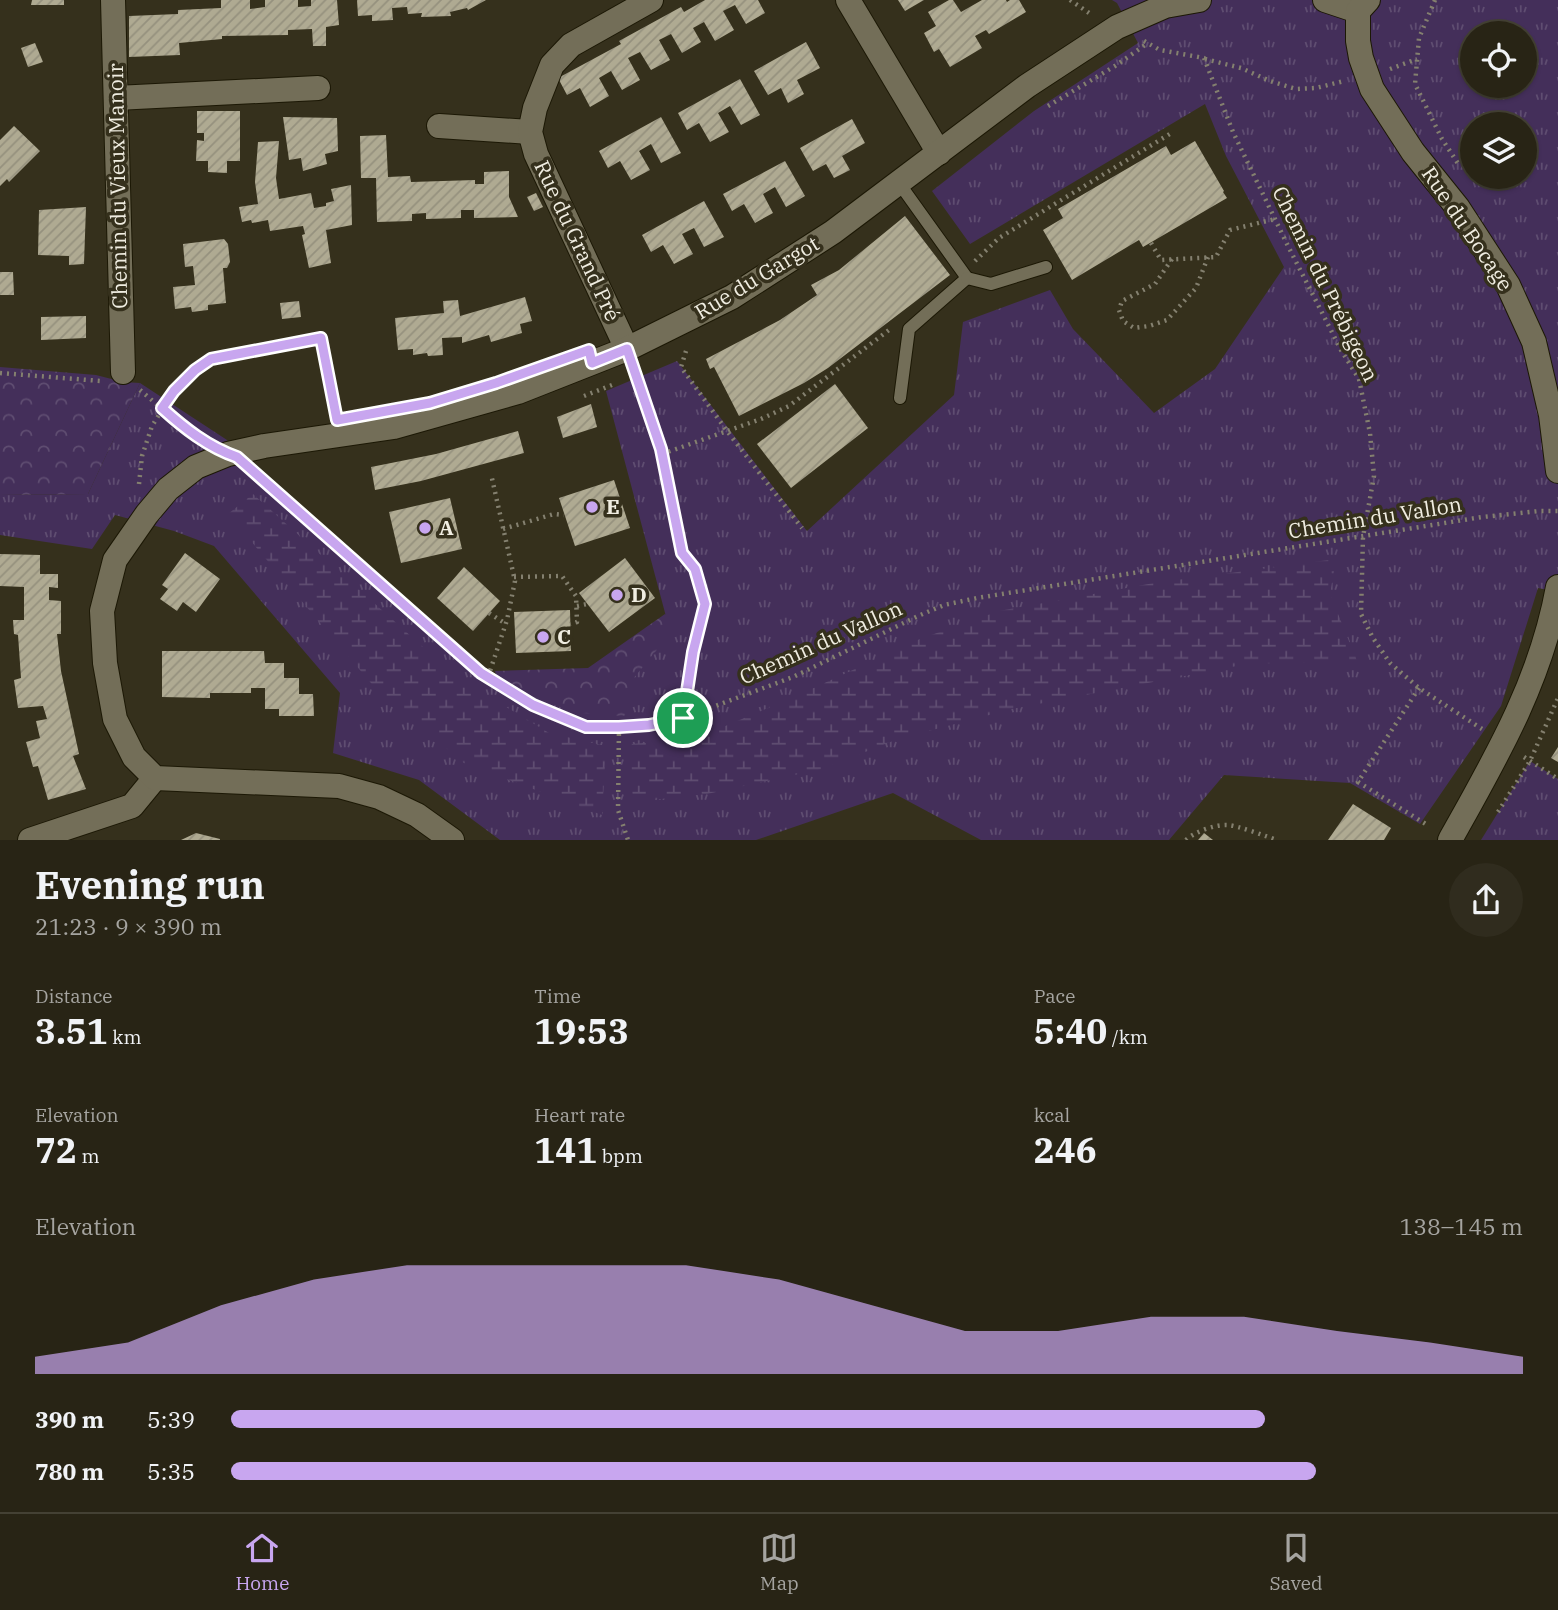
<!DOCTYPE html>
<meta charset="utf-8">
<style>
body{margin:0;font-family:"IBM Plex Serif",serif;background:#302c1e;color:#f1f3f6;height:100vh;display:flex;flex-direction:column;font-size:26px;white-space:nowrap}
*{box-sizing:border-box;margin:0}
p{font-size:23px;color:#a5a4a0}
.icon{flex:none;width:38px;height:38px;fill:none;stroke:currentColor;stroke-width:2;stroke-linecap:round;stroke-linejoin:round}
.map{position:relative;height:840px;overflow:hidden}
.details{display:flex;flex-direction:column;background:#282415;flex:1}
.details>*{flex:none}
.controls{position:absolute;left:1460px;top:21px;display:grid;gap:14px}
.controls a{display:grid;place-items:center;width:77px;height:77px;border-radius:50%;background:#282415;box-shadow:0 2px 5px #0004,0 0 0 2px #444134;font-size:35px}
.pin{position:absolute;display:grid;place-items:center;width:60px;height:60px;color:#fff;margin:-30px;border:4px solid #fff;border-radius:50%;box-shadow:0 2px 7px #0007}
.round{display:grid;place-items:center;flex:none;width:74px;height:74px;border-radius:37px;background:#302c1e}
.overview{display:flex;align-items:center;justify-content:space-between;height:119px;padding:0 35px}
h1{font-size:38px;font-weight:800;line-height:52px}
.metrics{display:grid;grid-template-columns:repeat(3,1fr);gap:10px;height:119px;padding:7px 35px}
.metrics div{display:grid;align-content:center}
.metrics b{font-size:35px;font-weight:800}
.metrics small{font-size:19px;font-weight:400}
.metrics p{font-size:19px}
.chart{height:196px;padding:14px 35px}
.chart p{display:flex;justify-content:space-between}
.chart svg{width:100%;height:126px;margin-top:7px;fill:#c8a6ef;opacity:.7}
ul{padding:0 35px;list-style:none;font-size:23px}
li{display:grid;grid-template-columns:112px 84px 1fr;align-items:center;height:52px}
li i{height:18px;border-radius:9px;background:#c8a6ef}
.menu{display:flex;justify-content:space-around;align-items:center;height:98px;border-top:2px solid #444134;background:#282415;font-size:19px;color:#a5a4a0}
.menu a{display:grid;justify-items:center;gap:4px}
.menu .current{color:#c8a6ef}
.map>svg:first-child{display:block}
.grass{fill:url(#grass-tufts);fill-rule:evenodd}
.forest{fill:url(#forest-crowns)}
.wetland{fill:url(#wetland-marsh)}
.building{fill:url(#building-hatch)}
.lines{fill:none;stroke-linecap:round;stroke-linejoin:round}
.service-casing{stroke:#1c1805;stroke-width:14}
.minor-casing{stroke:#1c1805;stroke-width:26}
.path{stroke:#84806f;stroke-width:4.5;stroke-dasharray:2 5;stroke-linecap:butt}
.service{stroke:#736e58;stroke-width:12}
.minor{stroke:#736e58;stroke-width:24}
.route-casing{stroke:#fff;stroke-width:14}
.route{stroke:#c8a6ef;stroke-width:9}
.poi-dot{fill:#c8a6ef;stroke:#35301c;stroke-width:2.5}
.labels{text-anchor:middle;stroke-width:7;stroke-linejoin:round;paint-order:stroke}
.street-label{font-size:21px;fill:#f0ede1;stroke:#35301c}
.poi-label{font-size:21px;font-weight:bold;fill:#f0ede1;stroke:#35301c;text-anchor:start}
</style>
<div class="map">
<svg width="1558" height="840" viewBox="0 0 1558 840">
<defs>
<pattern id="grass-tufts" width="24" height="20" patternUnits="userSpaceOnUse" patternTransform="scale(1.75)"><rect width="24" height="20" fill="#442f5a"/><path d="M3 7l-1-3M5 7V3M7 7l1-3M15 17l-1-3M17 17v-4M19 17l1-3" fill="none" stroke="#5f4d71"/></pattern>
<pattern id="forest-crowns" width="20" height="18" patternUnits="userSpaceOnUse" patternTransform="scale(1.75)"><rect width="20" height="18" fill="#442f5a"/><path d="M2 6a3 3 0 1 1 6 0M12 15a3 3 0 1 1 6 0" fill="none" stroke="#5f4d71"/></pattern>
<pattern id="wetland-marsh" width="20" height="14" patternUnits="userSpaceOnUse" patternTransform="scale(1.75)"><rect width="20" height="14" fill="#442f5a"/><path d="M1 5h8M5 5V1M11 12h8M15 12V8" fill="none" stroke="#5f4d71"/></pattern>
<pattern id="building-hatch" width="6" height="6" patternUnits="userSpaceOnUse" patternTransform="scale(1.75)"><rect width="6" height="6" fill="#afaa92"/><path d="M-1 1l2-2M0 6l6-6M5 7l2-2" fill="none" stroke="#95917e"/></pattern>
</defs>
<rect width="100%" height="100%" fill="#35301c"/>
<!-- grass -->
<g class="grass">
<path d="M1112 0H1558V592L1538 588 1501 706 1420 824 1350 783 1224 775 1169 840H981L893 793 756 840H500L419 780 333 753 340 693 214 546 174 531 115 515 92 549 0 535V495L88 494 140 383 227 440 265 490 480 680 591 676 668 624 606 391 677 361 807 531 954 395 963 322 1050 290 1073 329 1154 413 1215 369 1284 267 1226 156 1205 104 970 244 932 191 1034 111 1138 43 1117 3ZM1472 33H1524V86H1472ZM1472 124H1524V177H1472Z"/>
<polygon points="1530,761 1558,779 1558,840 1481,840"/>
</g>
<!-- forest -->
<g class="forest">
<polygon points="0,367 96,375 123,382 140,383 88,494 0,495"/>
<polygon points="665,614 679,623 628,685 630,708 624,716 582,713 526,695 497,677 495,671 588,668"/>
</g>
<!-- wetland -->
<g class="wetland">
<polygon points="253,494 454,675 549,733 606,746 602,815 464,763 376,689 228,514"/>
<polygon points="1336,559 1330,594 1357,661 1247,664 1012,709 898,739 822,769 707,794 633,802 630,744 692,740 792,698 920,639 999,611 1154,583"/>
</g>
<!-- building -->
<g class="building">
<polygon points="32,0 64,0 64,5 31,5"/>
<polygon points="221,0 250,0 250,9 265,7 265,0 298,0 298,7 311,6 311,0 337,0 339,25 326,27 326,46 313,46 312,29 288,30 288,35 222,36 222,39 179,43 180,55 129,57 129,16 178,14 178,10 221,8"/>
<polygon points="357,0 486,0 468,10 467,8 450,12 451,16 421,17 422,13 408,14 407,7 392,8 393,20 372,21 372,15 358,16"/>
<polygon points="705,0 758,0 765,13 746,24 735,5 723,11 734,30 715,41 704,22 693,28 701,42 682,53 671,34 659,40 670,60 651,70 640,52 628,58 640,80 622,90 611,71 599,78 609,96 590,107 580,88 567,95 558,78 621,44 619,41 681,7 684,12"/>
<polygon points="898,0 924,0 905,11"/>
<polygon points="949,0 953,0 961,12 982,0 1006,0 1007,2 1010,0 1019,0 1026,12 989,34 986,30 975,36 982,48 950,67 939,49 934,52 924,33 936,26 928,12"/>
<polygon points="806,42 820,68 797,80 804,94 788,103 781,88 768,95 754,71"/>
<polygon points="35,43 43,62 28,67 21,48"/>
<polygon points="740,79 760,115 741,125 730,106 718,113 729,132 710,142 699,123 687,130 678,113"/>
<polygon points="197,111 240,111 240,161 227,161 227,173 208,172 208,161 196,161 197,140 204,141 204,133 197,133"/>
<polygon points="283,117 337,118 338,151 325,154 327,164 303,171 301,158 289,160"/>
<polygon points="661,117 681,153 661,163 651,144 639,151 650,170 631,180 620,161 608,168 599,151"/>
<polygon points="852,119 865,143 842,156 850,170 834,178 826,164 813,171 800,148"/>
<polygon points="14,126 40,151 9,182 7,179 0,186 0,140"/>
<polygon points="386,135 388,177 410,176 411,182 475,180 475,184 484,184 484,172 509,171 509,197 518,217 474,218 474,210 461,210 461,218 426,219 426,213 412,214 412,221 377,222 376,178 361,178 360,136"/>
<polygon points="279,141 276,178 279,199 311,193 314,208 326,206 326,203 334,201 331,189 351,185 352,225 326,230 331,263 309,268 302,235 305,234 303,226 270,231 268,220 252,223 251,220 242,222 239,207 258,204 255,182 258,142"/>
<polygon points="1195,141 1224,191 1223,192 1227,198 1143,247 1139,240 1072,280 1043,230 1063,218 1058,209 1166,146 1171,155"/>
<polygon points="785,161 805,196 786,207 775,187 763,194 773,213 755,223 744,204 732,211 723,194"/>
<polygon points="536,193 543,207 534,211 527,197"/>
<polygon points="704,201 724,237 704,247 694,228 682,234 693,254 674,264 663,245 651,252 642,235"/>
<polygon points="86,207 84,264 69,265 69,256 38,255 39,210"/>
<polygon points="905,216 950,275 828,368 804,383 739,416 714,367 710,369 706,359 780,320 817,295 811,285 839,270"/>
<polygon points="224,239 228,244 230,262 227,268 223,268 226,303 208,305 208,310 192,312 191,307 175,309 173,287 195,285 193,266 185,267 183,244"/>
<polygon points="0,272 13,272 14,295 0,295"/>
<polygon points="525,297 532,321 520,324 522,333 491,342 489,335 462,343 462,337 442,338 443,355 428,356 427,353 413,355 413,349 398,350 395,318 444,313 443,301 458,300 460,316"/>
<polygon points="299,301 301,317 282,319 280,303"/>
<polygon points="86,316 86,338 41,340 41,317"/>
<polygon points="835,384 868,428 791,488 757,444"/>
<polygon points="591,404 597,427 563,438 557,417"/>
<polygon points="518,431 524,453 421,481 375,490 371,467 436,454"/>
<polygon points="614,480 630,528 575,546 559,498"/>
<polygon points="450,498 462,549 401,563 389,512"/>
<polygon points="185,553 220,579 196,612 183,602 177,611 160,599 168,589 162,585"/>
<polygon points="0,554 40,555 40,574 58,574 58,588 49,587 49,600 61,601 61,634 57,634 61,671 79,754 73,756 86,789 48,800 38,766 33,767 26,742 40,738 36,721 47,719 43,706 18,708 14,680 21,678 18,635 14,634 13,620 24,620 24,587 0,586"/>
<polygon points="625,558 655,598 609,632 579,593"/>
<polygon points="464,567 500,601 473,631 437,598"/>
<polygon points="570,610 571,651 516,653 514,612"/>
<polygon points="162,651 264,651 265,663 284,663 284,678 299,678 299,694 313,694 314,716 279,716 279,709 265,709 265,688 251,688 251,693 210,693 210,698 162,697"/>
<polygon points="1558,747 1558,762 1551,758"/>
<polygon points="1353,804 1391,828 1384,840 1328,840"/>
<polygon points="196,833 220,839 220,840 181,840"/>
<polygon points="1204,833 1213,840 1198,840"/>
</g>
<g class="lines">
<defs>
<g id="service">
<polyline points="899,183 967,278 909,329 900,398"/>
<polyline points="967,278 991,284 1046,267"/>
</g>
<g id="minor">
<polyline points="113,0 123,372"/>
<polyline points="848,0 939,153"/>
<polyline points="1325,0 1358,11"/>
<polyline points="1368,0 1358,11 1358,41 1361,58 1372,89 1413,152 1458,208 1508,285 1534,342 1551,415 1558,471"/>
<polyline points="116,98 318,88"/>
<polyline points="439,126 530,132"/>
<polyline points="627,349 536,154 530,132 535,108 552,65 571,45 651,0"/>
<polyline points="30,840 132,806 155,778"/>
<polyline points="452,840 417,815 379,797 339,786 155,778 134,757 115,719 105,663 102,611 115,560 147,514 168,489 196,467 228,454 264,446 394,427 518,392 627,349 732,297 833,232 1027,86 1117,27 1165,6 1199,0"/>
<path d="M1450 840C1496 758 1541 681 1558 587"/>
</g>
</defs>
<!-- service casing -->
<use href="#service" class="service-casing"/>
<!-- minor casing -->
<use href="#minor" class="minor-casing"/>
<!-- path -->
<g class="path">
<polyline points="1070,0 1092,15"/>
<polyline points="1435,0 1419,38 1415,84 1442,139 1459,165"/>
<polyline points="1144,41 1160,50 1204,58 1233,132 1287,244 1341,350 1359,379 1370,433 1374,476 1363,537 1361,614 1373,638 1390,663 1419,688 1482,729"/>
<polyline points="1205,59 1241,68 1270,81 1296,89 1316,88 1344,81"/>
<polyline points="1390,69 1417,59"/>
<polyline points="1048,106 1115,66 1145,45"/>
<polyline points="1151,243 1161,260 1216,257 1230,230 1275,219"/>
<polyline points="1172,259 1155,284 1122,301 1119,310 1123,321 1134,328 1149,326 1167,320 1196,288 1208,257"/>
<polyline points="975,261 999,238 1173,132"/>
<polyline points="686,351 681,367 727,431 802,528"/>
<polyline points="635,372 661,449 683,553 695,569 705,604 693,652 683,717"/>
<polyline points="0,373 101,381"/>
<polyline points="140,390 189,432 201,439"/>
<polyline points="584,396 612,385"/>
<polyline points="662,454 761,419 789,406 889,330"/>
<polyline points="255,474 481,673 533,705 586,727 619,727 649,725 683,718 793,677 918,616 944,605 977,598 1482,517 1540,511 1558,511"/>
<polyline points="139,484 142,456 152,426 174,391 195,370 211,359 321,338 336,412"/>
<polyline points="503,529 554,514 564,515"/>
<polyline points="514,577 562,576 576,596 577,622 570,624"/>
<polyline points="577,606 587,604"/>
<polyline points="489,613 506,624"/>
<polyline points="488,677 507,620 515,581 491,474"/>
<polyline points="1419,688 1358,782 1429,826"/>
<polyline points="619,727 618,810 628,840"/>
<polyline points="1524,757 1558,779"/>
<polyline points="1498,812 1530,761 1558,698"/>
<path d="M1186 840C1194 832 1216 824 1228 825 1239 826 1265 836 1277 840"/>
</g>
<!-- service -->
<use href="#service" class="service"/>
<!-- minor -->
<use href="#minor" class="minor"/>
</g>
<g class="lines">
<defs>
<path id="route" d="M321 338 337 420 430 403 496 383 589 350 592 363 627 349 661 449 682 553 695 569 705 604 693 652 683 718 649 725 619 727H586L533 705 481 673 237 457C208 447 184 428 162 408L174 391 195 370 211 359Z"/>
</defs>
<!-- route casing -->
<use href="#route" class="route-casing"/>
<!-- route -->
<use href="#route" class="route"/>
</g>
<!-- markers -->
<g class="poi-dot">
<circle cx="592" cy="507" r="7"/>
<circle cx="425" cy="528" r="7"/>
<circle cx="617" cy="595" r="7"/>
<circle cx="543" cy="637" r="7"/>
</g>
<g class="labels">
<!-- street labels -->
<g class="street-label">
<text transform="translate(118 186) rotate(-91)" y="7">Chemin du Vieux Manoir</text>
<text transform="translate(1467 229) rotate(56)" y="7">Rue du Bocage</text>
<text transform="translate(577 241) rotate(65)" y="7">Rue du Grand Pré</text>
<text transform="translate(757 278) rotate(-31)" y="7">Rue du Gargot</text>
<text transform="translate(1325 284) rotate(64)" y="7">Chemin du Prébigeon</text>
<text transform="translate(1375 518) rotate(-9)" y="7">Chemin du Vallon</text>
<text transform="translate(821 643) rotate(-24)" y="7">Chemin du Vallon</text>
</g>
<!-- poi labels -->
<g class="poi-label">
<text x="606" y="514">E</text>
<text x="439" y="535">A</text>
<text x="631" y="602">D</text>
<text x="557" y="644">C</text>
</g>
</g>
</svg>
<div class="controls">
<a><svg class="icon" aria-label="locate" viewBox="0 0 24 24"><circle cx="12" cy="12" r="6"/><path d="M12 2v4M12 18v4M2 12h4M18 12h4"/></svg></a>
<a><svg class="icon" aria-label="layers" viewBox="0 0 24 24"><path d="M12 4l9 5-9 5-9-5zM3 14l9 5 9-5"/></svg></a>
</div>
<div class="pin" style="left:683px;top:718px;background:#1e9e55"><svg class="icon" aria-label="arrive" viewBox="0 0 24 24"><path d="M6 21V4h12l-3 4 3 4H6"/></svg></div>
</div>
<section class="details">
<div class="overview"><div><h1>Evening run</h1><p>21:23 · 9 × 390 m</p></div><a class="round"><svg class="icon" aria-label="share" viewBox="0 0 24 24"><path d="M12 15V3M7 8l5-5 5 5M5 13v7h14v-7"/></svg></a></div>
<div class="metrics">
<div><p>Distance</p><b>3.51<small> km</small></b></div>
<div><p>Time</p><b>19:53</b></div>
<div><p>Pace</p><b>5:40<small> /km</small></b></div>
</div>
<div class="metrics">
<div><p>Elevation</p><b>72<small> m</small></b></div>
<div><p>Heart rate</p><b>141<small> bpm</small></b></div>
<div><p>kcal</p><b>246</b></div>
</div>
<div class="chart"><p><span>Elevation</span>138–145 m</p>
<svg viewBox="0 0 160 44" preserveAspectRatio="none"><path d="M0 44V38L10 33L20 20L30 11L40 6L50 6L60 6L70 6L80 11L90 20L100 29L110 29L120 24L130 24L140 29L150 33L160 38V44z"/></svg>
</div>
<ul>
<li><b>390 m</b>5:39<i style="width:80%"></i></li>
<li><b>780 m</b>5:35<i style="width:84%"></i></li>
</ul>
</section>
<nav class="menu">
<a class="current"><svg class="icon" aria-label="home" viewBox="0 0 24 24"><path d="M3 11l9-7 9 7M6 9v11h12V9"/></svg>Home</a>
<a><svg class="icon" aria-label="map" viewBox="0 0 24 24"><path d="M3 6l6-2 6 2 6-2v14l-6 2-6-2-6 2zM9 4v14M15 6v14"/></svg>Map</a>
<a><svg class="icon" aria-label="saved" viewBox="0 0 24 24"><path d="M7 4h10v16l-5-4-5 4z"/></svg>Saved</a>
</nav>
